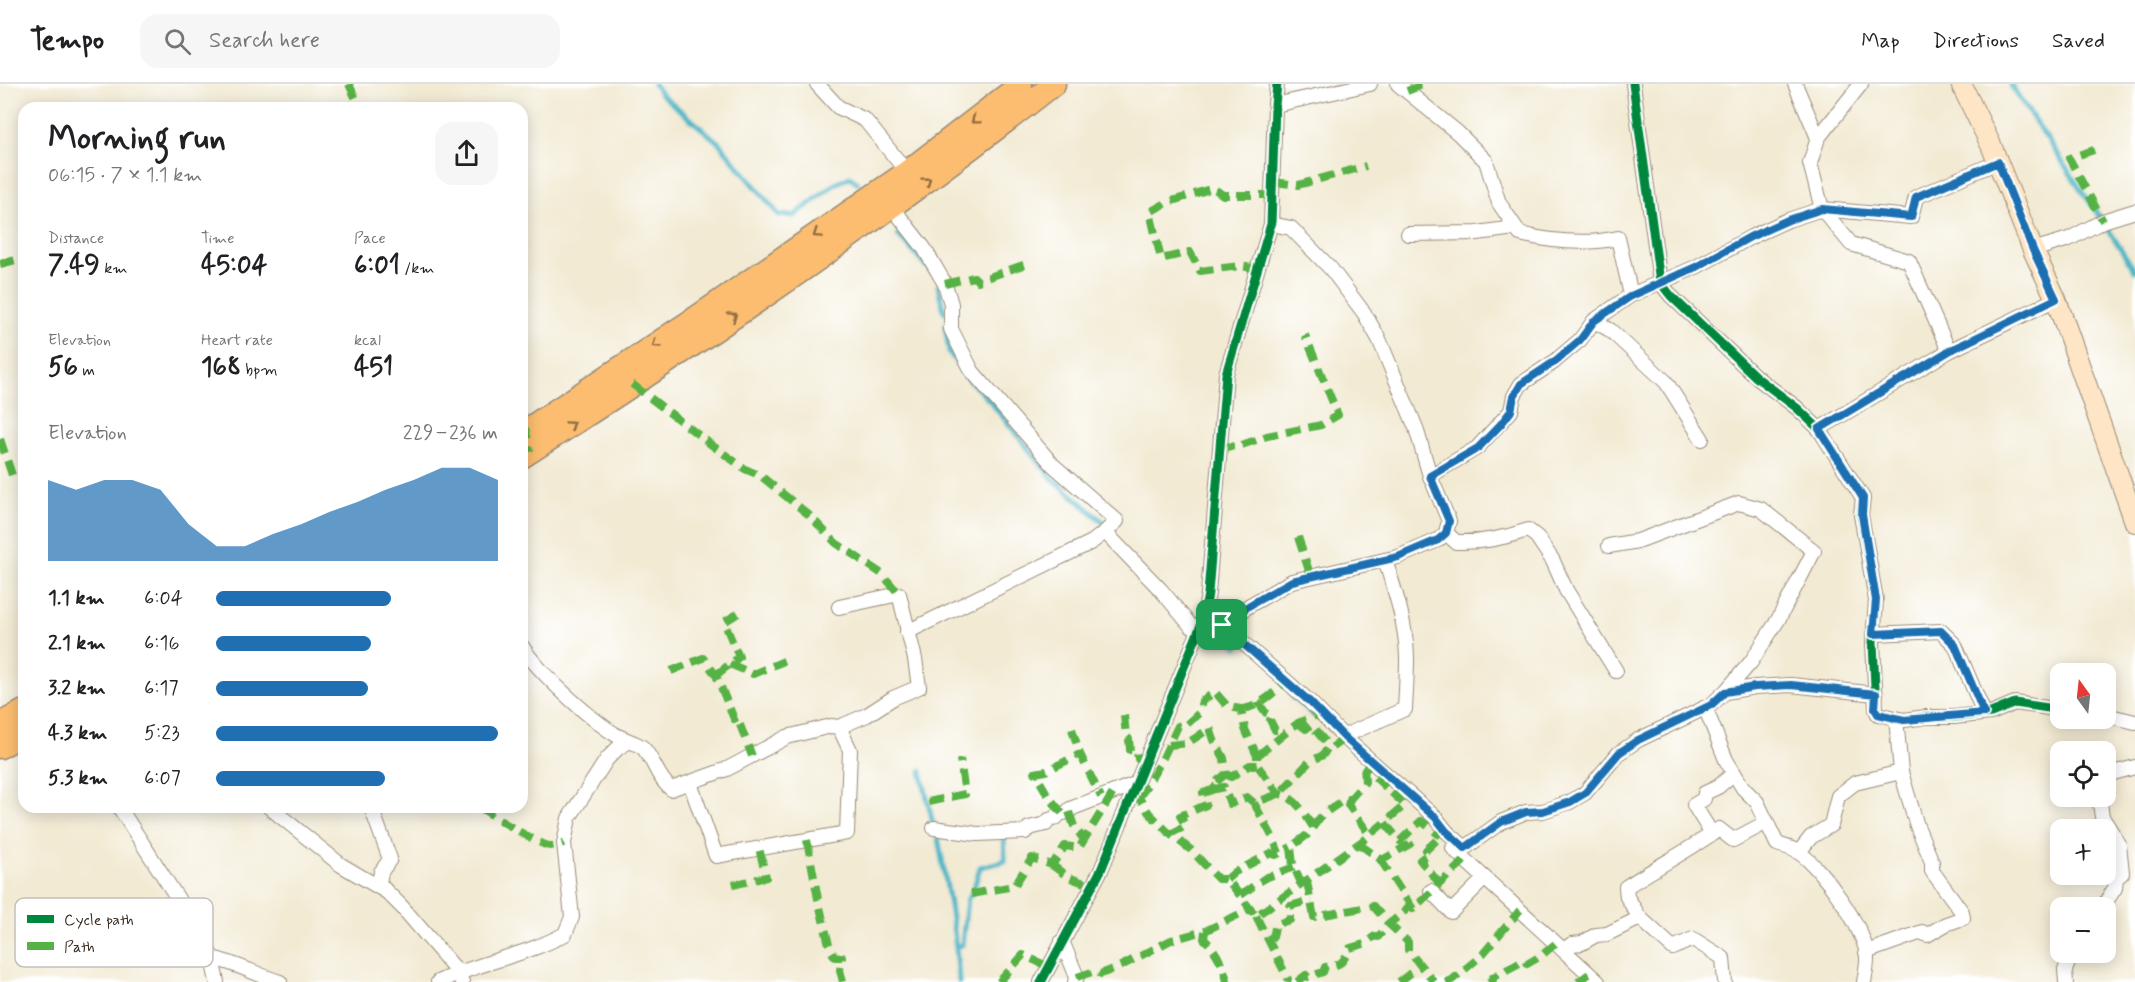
<!DOCTYPE html>
<meta charset="utf-8">
<style>
body{margin:0;font-family:Mynerve,sans-serif;background:#f6f6f6;color:#202124;height:100vh;display:flex;flex-direction:column;font-size:22px;white-space:nowrap}
*{box-sizing:border-box;margin:0}
p{font-size:20px;color:#757577}
.icon{flex:none;width:33px;height:33px;fill:none;stroke:currentColor;stroke-width:2;stroke-linecap:round;stroke-linejoin:round}
.map{position:relative;flex:1;overflow:hidden}
.side{position:absolute;left:18px;top:18px;width:510px;height:711px;display:flex;flex-direction:column;background:#fff;border-radius:18px;box-shadow:0 3px 15px #0003}
.side>*{flex:none}
.needle{width:39px;rotate:345deg}
.fabs{position:absolute;left:2050px;top:579px;display:grid;gap:12px}
.fabs a{display:grid;place-items:center;width:66px;height:66px;border-radius:12px;background:#fff;box-shadow:0 3px 15px #0003;font-size:30px}
.pin{position:absolute;display:grid;place-items:center;width:51px;height:51px;color:#fff;margin:-26px;border-radius:12px;box-shadow:0 3px 9px #0006}
.round{display:grid;place-items:center;flex:none;width:63px;height:63px;border-radius:18px;background:#f6f6f6}
.head{display:flex;align-items:center;justify-content:space-between;height:102px;padding:0 30px}
h1{font-size:33px;font-weight:800;line-height:45px}
.metrics{display:grid;grid-template-columns:repeat(3,1fr);gap:9px;height:102px;padding:6px 30px}
.metrics div{display:grid;align-content:center}
.metrics b{font-size:26px;font-weight:800}
.metrics small{font-size:16px;font-weight:400}
.metrics p{font-size:16px}
.chart{height:168px;padding:12px 30px}
.chart p{display:flex;justify-content:space-between}
.chart svg{width:100%;height:108px;margin-top:6px;fill:#1f6fb2;opacity:.7}
ul{padding:0 30px;list-style:none;font-size:20px}
li{display:grid;grid-template-columns:96px 72px 1fr;align-items:center;height:45px}
li i{height:15px;border-radius:8px;background:#1f6fb2}
header{display:flex;align-items:center;gap:36px;box-sizing:border-box;height:84px;padding:0 30px;background:#fff;border-bottom:2px solid #e0e0e0}
header strong{font-size:28px}
nav{display:flex;gap:33px;margin-inline-start:auto;font-size:21px}
.search{width:420px;height:54px;background:#f6f6f6;display:flex;align-items:center;gap:15px;box-sizing:border-box;padding:0 21px;border-radius:18px;color:#757577;font-size:22px}
.map>svg:first-child{display:block}
.lines{fill:none;stroke-linecap:round;stroke-linejoin:round}
.stream{stroke:#4bb6c7;stroke-width:5}
.street-casing{stroke:#968a78;stroke-width:16}
.secondary-casing{stroke:#968a78;stroke-width:22}
.primary-casing{stroke:#968a78;stroke-width:25}
.street{stroke:#fff;stroke-width:14}
.secondary{stroke:#fee5c5;stroke-width:20}
.primary{stroke:#fcbd6f;stroke-width:22}
.quiet{stroke:#57b245;stroke-width:8;stroke-dasharray:15 8;stroke-linecap:butt}
.cycleway-casing{stroke:#fff;stroke-width:13}
.cycleway{stroke:#00873e;stroke-width:9}
.oneway{stroke:#926c42}
.route-casing{stroke:#fff;stroke-width:12}
.route{stroke:#1f6fb2;stroke-width:8}
.key{fill:#fff;stroke:#c4bfbc;stroke-width:1.5}
.key-label{font-size:16px;fill:#3b2a1e}
</style>
<header>
<strong>Tempo</strong>
<div class="search"><svg class="icon" aria-label="search" viewBox="0 0 24 24"><circle cx="10" cy="10" r="6"/><path d="M15 15l6 6"/></svg>Search here</div>
<nav><a>Map</a><a>Directions</a><a>Saved</a></nav>
</header>
<div class="map">
<svg width="2135" height="898" viewBox="0 0 2135 898">
<rect width="100%" height="100%" fill="#fff"/>
<filter id="ink" filterUnits="userSpaceOnUse"><feTurbulence type="fractalNoise" baseFrequency=".0167" numOctaves="2"/><feDisplacementMap in="SourceGraphic" scale="12" xChannelSelector="R" yChannelSelector="G"/><feConvolveMatrix kernelMatrix="1 2 1 2 8 2 1 2 1" color-interpolation-filters="sRGB"/></filter>
<filter id="wash" filterUnits="userSpaceOnUse"><feTurbulence type="fractalNoise" baseFrequency=".008" numOctaves="4" result="noise"/><feDisplacementMap in="SourceGraphic" scale="24" xChannelSelector="R" yChannelSelector="G"/><feGaussianBlur stdDeviation="1.35" result="paint"/><feColorMatrix in="noise" values="0 0 0 0 0 0 0 0 0 0 0 0 0 0 0 0 0 1.4 0 .05"/><feComposite in="paint" operator="in"/></filter>
<g filter="url(#wash)">
<rect width="100%" height="100%" fill="#f2ead3"/>
<g class="lines">
<!-- stream -->
<g class="stream">
<polyline points="654,0 661,10 719,59 779,131 794,132 835,100 850,93 858,99"/>
<polyline points="2010,0 2101,135"/>
<polyline points="2105,140 2135,187"/>
<polyline points="898,151 932,188"/>
<polyline points="938,202 944,228"/>
<polyline points="945,240 949,268 968,295 990,317 1051,393 1109,443"/>
<polyline points="1221,549 1238,563"/>
<polyline points="1291,611 1313,631"/>
<path d="M921 687 934 744 937 748C946 798 956 847 959 898"/>
<polyline points="956,862 962,861 967,816 973,807 980,783 1005,777 1004,751"/>
</g>
</g>
</g>
<g filter="url(#ink)">
<g class="lines">
<defs>
<g id="street">
<polyline points="817,0 838,23 865,36 907,88"/>
<path d="M1398 0 1458 49 1486 77 1499 119 1520 150C1553 158 1585 161 1618 154L1631 211"/>
<polyline points="1633,0 1660,198 1671,212 1756,293 1797,324 1819,345 1863,414 1861,431 1876,516 1873,558 1876,625 1878,630 1904,636 1926,633 1954,633 1991,629 2015,619 2061,626"/>
<polyline points="1795,0 1818,54 1861,0"/>
<polyline points="1275,21 1370,0"/>
<polyline points="1818,54 1810,79 1822,125 1851,160 1909,177 1949,267"/>
<polyline points="892,123 924,164 945,200 951,220 951,245 972,287 1053,381 1117,437 1105,448 1161,506 1191,542 1198,546"/>
<polyline points="1408,150 1477,149 1515,144"/>
<polyline points="2033,166 2069,155 2103,137 2135,127"/>
<polyline points="1594,237 1610,246 1666,298 1702,355"/>
<polyline points="1819,345 1949,267 2056,215"/>
<polyline points="1430,392 1477,364 1511,327 1514,312 1521,300 1554,278 1580,256 1594,237 1631,211 1696,183 1751,153 1788,136 1822,125 1911,133 1916,113 1998,78"/>
<path d="M1446 449 1456 458C1481 459 1505 454 1528 446L1537 453 1553 477 1566 506 1616 587"/>
<polyline points="1609,462 1638,457 1739,419 1761,425 1814,467 1778,536 1751,578 1725,608"/>
<polyline points="1217,539 1223,541 1250,521 1292,497 1398,473 1438,456 1446,449 1449,437 1430,392 1416,344 1379,255 1364,229 1331,185 1291,144 1271,140"/>
<polyline points="1223,541 1310,618 1345,654 1436,734 1446,747 1465,764 1501,738 1526,728 1543,727 1570,718 1585,709 1619,669 1638,656 1711,621 1725,608 1755,603 1791,601 1876,610"/>
<polyline points="907,548 1092,458 1105,448"/>
<polyline points="1873,550 1941,547 1955,561 1984,629"/>
<path d="M522 562C537 587 588 633 613 649 621 655 635 658 642 663 652 671 657 694 671 705L727 685 787 653 831 642 839 643 867 631 893 614 919 603 915 575 899 510 839 523"/>
<path d="M1705 623 1726 676 1743 704 1757 718 1777 760C1783 762 1792 764 1798 768 1821 782 1868 848 1867 875 1867 883 1865 891 1864 898"/>
<polyline points="2106,631 2135,638"/>
<path d="M1344 652 1405 625C1406 608 1407 590 1407 573 1406 539 1395 507 1385 476"/>
<polyline points="2106,691 2135,683"/>
<polyline points="690,699 716,772 847,749 850,666 839,643"/>
<polyline points="2099,712 2102,733 2119,760 2122,789 2116,794 2115,804 2102,824"/>
<path d="M119 723 203 854 212 874C236 879 257 891 280 898"/>
<polyline points="269,723 341,781 387,808 402,823 458,888 462,898"/>
<polyline points="371,723 390,775 381,788 379,799 385,806"/>
<polyline points="934,744 977,750 1025,748 1029,744 1046,740 1049,736 1056,734 1059,730 1069,728 1070,725 1135,700"/>
<polyline points="1712,750 1694,721 1704,715 1705,709 1718,703 1734,689"/>
<polyline points="1457,760 1453,764 1465,776 1598,898"/>
<polyline points="1799,768 1811,753 1831,741 1838,712 1855,699 1901,688"/>
<polyline points="1431,807 1451,828 1485,794"/>
<path d="M1640 834 1627 813 1626 803C1657 783 1689 766 1719 745L1733 756 1767 738"/>
<polyline points="1062,857 1077,893 1075,898"/>
<polyline points="1563,866 1572,860 1582,859 1596,851 1607,850 1640,834 1673,864 1693,855 1723,874 1725,898"/>
<polyline points="1866,868 1922,848 1927,851 1946,840 1963,834 1962,828 1932,787 1932,778 1917,742 1901,688 1896,634"/>
<polyline points="212,874 217,898"/>
<path d="M438 898C479 878 525 872 565 850L572 833 564 759 569 734 607 675 618 664 628 658"/>
<polyline points="1041,898 1101,786 1204,534 1208,509 1226,290 1271,140 1275,21 1277,0"/>
<polyline points="2066,898 2065,886 2073,868"/>
</g>
<polyline id="secondary" points="1961,0 1991,61 2033,166 2056,215 2135,438"/>
<g id="primary">
<polyline points="522,349 700,231 907,88 1021,0"/>
<path d="M522 373C704 256 884 134 1054 0"/>
<polyline points="0,640 24,627"/>
<polyline points="0,663 24,650"/>
</g>
</defs>
<!-- street casing -->
<use href="#street" class="street-casing"/>
<!-- secondary casing -->
<use href="#secondary" class="secondary-casing"/>
<!-- primary casing -->
<use href="#primary" class="primary-casing"/>
<!-- street -->
<use href="#street" class="street"/>
<!-- secondary -->
<use href="#secondary" class="secondary"/>
<!-- primary -->
<use href="#primary" class="primary"/>
<!-- quiet -->
<g class="quiet">
<polyline points="349,0 360,24"/>
<polyline points="1407,7 1425,0"/>
<polyline points="2094,66 2069,74 2103,137"/>
<polyline points="1274,98 1298,101 1366,82"/>
<polyline points="0,180 24,174"/>
<polyline points="1259,185 1240,182 1200,187 1190,168 1161,175 1150,128 1166,119 1213,104 1223,111 1273,111"/>
<polyline points="945,200 974,193 978,197 1026,180"/>
<polyline points="632,300 713,362 745,385 761,392 809,431 836,459 882,490 899,510"/>
<polyline points="522,341 526,347 530,368"/>
<polyline points="0,355 14,397"/>
<polyline points="1219,363 1239,362 1267,352 1321,341 1338,331 1305,251"/>
<polyline points="1298,453 1311,493"/>
<polyline points="730,580 753,590 784,577"/>
<polyline points="671,587 703,574 716,591 734,635 737,633 752,672"/>
<polyline points="716,591 739,573 724,538 744,526"/>
<polyline points="1258,618 1266,629 1272,632 1270,636 1275,646 1278,646 1281,652"/>
<path d="M1241 625C1257 625 1275 608 1286 597"/>
<polyline points="1124,631 1126,652 1129,655 1130,666 1137,667 1138,675 1145,676"/>
<polyline points="1298,639 1306,645 1311,641 1329,662"/>
<polyline points="1072,645 1080,670 1101,713"/>
<polyline points="1169,661 1188,659 1210,644 1214,656 1224,674 1226,690 1211,702 1212,706 1203,709 1206,721 1180,732 1186,742 1170,750"/>
<polyline points="1257,672 1298,639 1322,629"/>
<polyline points="1226,690 1231,693 1250,681 1257,681"/>
<polyline points="1211,702 1215,705 1224,703 1230,720 1247,713 1254,719 1279,710 1309,678 1323,671 1329,662 1331,664 1345,654"/>
<polyline points="1132,708 1139,714 1149,729 1170,750 1191,766 1218,795 1227,795 1256,832 1365,755 1405,721 1363,682"/>
<path d="M1139 714 1161 678 1178 642 1186 641 1199 629 1202 617 1215 608 1228 623 1241 625 1245 645 1257 672V681L1279 710C1296 712 1305 731 1313 743"/>
<polyline points="1350,715 1348,721 1370,751"/>
<polyline points="928,718 965,710 960,675"/>
<polyline points="1254,719 1273,754 1279,769"/>
<path d="M480 723C489 730 541 762 550 762 554 762 560 760 564 759"/>
<polyline points="1069,728 1074,742 1084,756"/>
<polyline points="1062,729 1049,713 1035,689 1046,687 1080,670"/>
<polyline points="1385,739 1400,757 1421,737 1441,752"/>
<polyline points="807,756 818,815 830,865 835,873 842,873 840,886 843,898"/>
<polyline points="1359,760 1380,775 1384,775 1410,760 1405,753"/>
<polyline points="1380,775 1411,822"/>
<polyline points="1052,781 1068,793 1092,802"/>
<polyline points="1227,795 1235,788 1271,769 1276,771 1291,763"/>
<polyline points="1307,798 1314,833 1373,822 1389,840 1411,822 1413,825 1465,776"/>
<polyline points="1440,800 1420,776 1429,769 1426,766 1446,747"/>
<polyline points="733,801 766,793 759,764"/>
<polyline points="1302,801 1293,781 1291,763 1307,751 1322,731 1342,717 1350,715 1365,698 1364,681"/>
<polyline points="971,810 1014,802 1032,774 1052,781 1065,762 1079,764 1113,709"/>
<polyline points="1241,811 1265,794 1294,783"/>
<polyline points="1256,832 1288,895 1287,898"/>
<path d="M1205 847 1204 855C1215 864 1225 884 1227 898"/>
<polyline points="1268,855 1273,853 1276,840 1290,836 1290,822 1311,816"/>
<polyline points="1077,893 1095,887 1101,890 1123,881 1171,856 1205,847 1252,824"/>
<polyline points="999,898 1023,871 1049,883"/>
<path d="M1297 898 1306 891 1308 893 1323 888 1325 883C1342 881 1342 880 1350 864L1364 860 1375 852 1378 853 1389 840 1408 858V866L1434 898"/>
<polyline points="1399,898 1421,881"/>
<polyline points="1446,898 1452,896 1482,871 1520,826"/>
<polyline points="1488,898 1493,896 1493,893 1525,876 1527,880 1541,872 1556,859"/>
<polyline points="1578,898 1589,890"/>
</g>
<defs>
<g id="cycleway">
<polyline points="1633,0 1660,198 1671,212 1756,293 1797,324 1819,345 1863,414 1861,431 1876,516 1873,558 1876,625 1878,630 1904,636 1926,633 1954,633 1991,629 2015,619 2061,626"/>
<polyline points="1223,541 1310,618 1345,654 1436,734 1446,747 1465,764 1501,738 1526,728 1543,727 1570,718 1585,709 1619,669 1638,656 1711,621 1725,608 1755,603 1791,601 1876,610"/>
<polyline points="1041,898 1101,786 1204,534 1208,509 1226,290 1271,140 1275,21 1277,0"/>
</g>
</defs>
<!-- cycleway casing -->
<use href="#cycleway" class="cycleway-casing"/>
<!-- cycleway -->
<use href="#cycleway" class="cycleway"/>
</g>
<!-- one-way arrows -->
<defs><path id="oneway-chevron" d="M-2-3.5L2.5 0L-2 3.5" fill="none" stroke-width="1.6" stroke-linecap="round" stroke-linejoin="round" transform="scale(1.5)"/></defs>
<g class="oneway">
<use href="#oneway-chevron" transform="translate(975 36) rotate(143)"/>
<use href="#oneway-chevron" transform="translate(927 97) rotate(-37)"/>
<use href="#oneway-chevron" transform="translate(817 150) rotate(145)"/>
<use href="#oneway-chevron" transform="translate(733 232) rotate(-35)"/>
<use href="#oneway-chevron" transform="translate(656 260) rotate(146)"/>
<use href="#oneway-chevron" transform="translate(571 341) rotate(-34)"/>
</g>
</g>
<g class="lines" filter="url(#ink)">
<defs>
<polygon id="route" points="1998,78 2033,166 2056,215 1949,267 1819,345 1863,414 1862,431 1876,516 1873,550 1941,547 1955,561 1984,629 1904,636 1878,630 1875,625 1876,610 1791,601 1755,603 1725,608 1711,621 1638,656 1619,669 1585,709 1570,718 1543,727 1526,728 1501,738 1465,764 1446,747 1436,734 1345,654 1310,618 1222,541 1250,521 1292,497 1398,473 1438,456 1446,449 1449,437 1430,392 1478,364 1501,340 1511,327 1514,312 1521,300 1554,278 1580,256 1594,237 1631,212 1696,183 1750,153 1788,136 1822,125 1911,133 1916,113"/>
</defs>
<!-- route casing -->
<use href="#route" class="route-casing"/>
<!-- route -->
<use href="#route" class="route"/>
</g>
<!-- legend -->
<rect x="15" y="814" width="198" height="69" rx="9" class="key"/>
<rect x="27" y="831" width="27" height="8" fill="#00873e"/>
<rect x="27" y="858" width="27" height="8" fill="#57b245"/>
<g class="key-label">
<text x="64" y="841">Cycle path</text>
<text x="64" y="868">Path</text>
</g>
</svg>
<div class="fabs">
<a><svg class="needle" viewBox="-14 -14 28 28"><path d="M0-13l5 13h-10z" fill="#e53935"/><path d="M0 13l5-13h-10z" fill="#757577"/></svg></a>
<a><svg class="icon" aria-label="locate" viewBox="0 0 24 24"><circle cx="12" cy="12" r="6"/><path d="M12 2v4M12 18v4M2 12h4M18 12h4"/></svg></a>
<a>+</a>
<a>−</a>
</div>
<div class="pin" style="left:1222px;top:541px;background:#1e9e55"><svg class="icon" aria-label="arrive" viewBox="0 0 24 24"><path d="M6 21V4h12l-3 4 3 4H6"/></svg></div>
<section class="side">
<div class="head"><div><h1>Morning run</h1><p>06:15 · 7 × 1.1 km</p></div><a class="round"><svg class="icon" aria-label="share" viewBox="0 0 24 24"><path d="M12 15V3M7 8l5-5 5 5M5 13v7h14v-7"/></svg></a></div>
<div class="metrics">
<div><p>Distance</p><b>7.49<small> km</small></b></div>
<div><p>Time</p><b>45:04</b></div>
<div><p>Pace</p><b>6:01<small> /km</small></b></div>
</div>
<div class="metrics">
<div><p>Elevation</p><b>56<small> m</small></b></div>
<div><p>Heart rate</p><b>168<small> bpm</small></b></div>
<div><p>kcal</p><b>451</b></div>
</div>
<div class="chart"><p><span>Elevation</span>229–236 m</p>
<svg viewBox="0 0 160 44" preserveAspectRatio="none"><path d="M0 44V11L10 15L20 11L30 11L40 15L50 29L60 38L70 38L80 33L90 29L100 24L110 20L120 15L130 11L140 6L150 6L160 11V44z"/></svg>
</div>
<ul>
<li><b>1.1 km</b>6:04<i style="width:62%"></i></li>
<li><b>2.1 km</b>6:16<i style="width:55%"></i></li>
<li><b>3.2 km</b>6:17<i style="width:54%"></i></li>
<li><b>4.3 km</b>5:23<i style="width:100%"></i></li>
<li><b>5.3 km</b>6:07<i style="width:60%"></i></li>
</ul>
</section>
</div>
